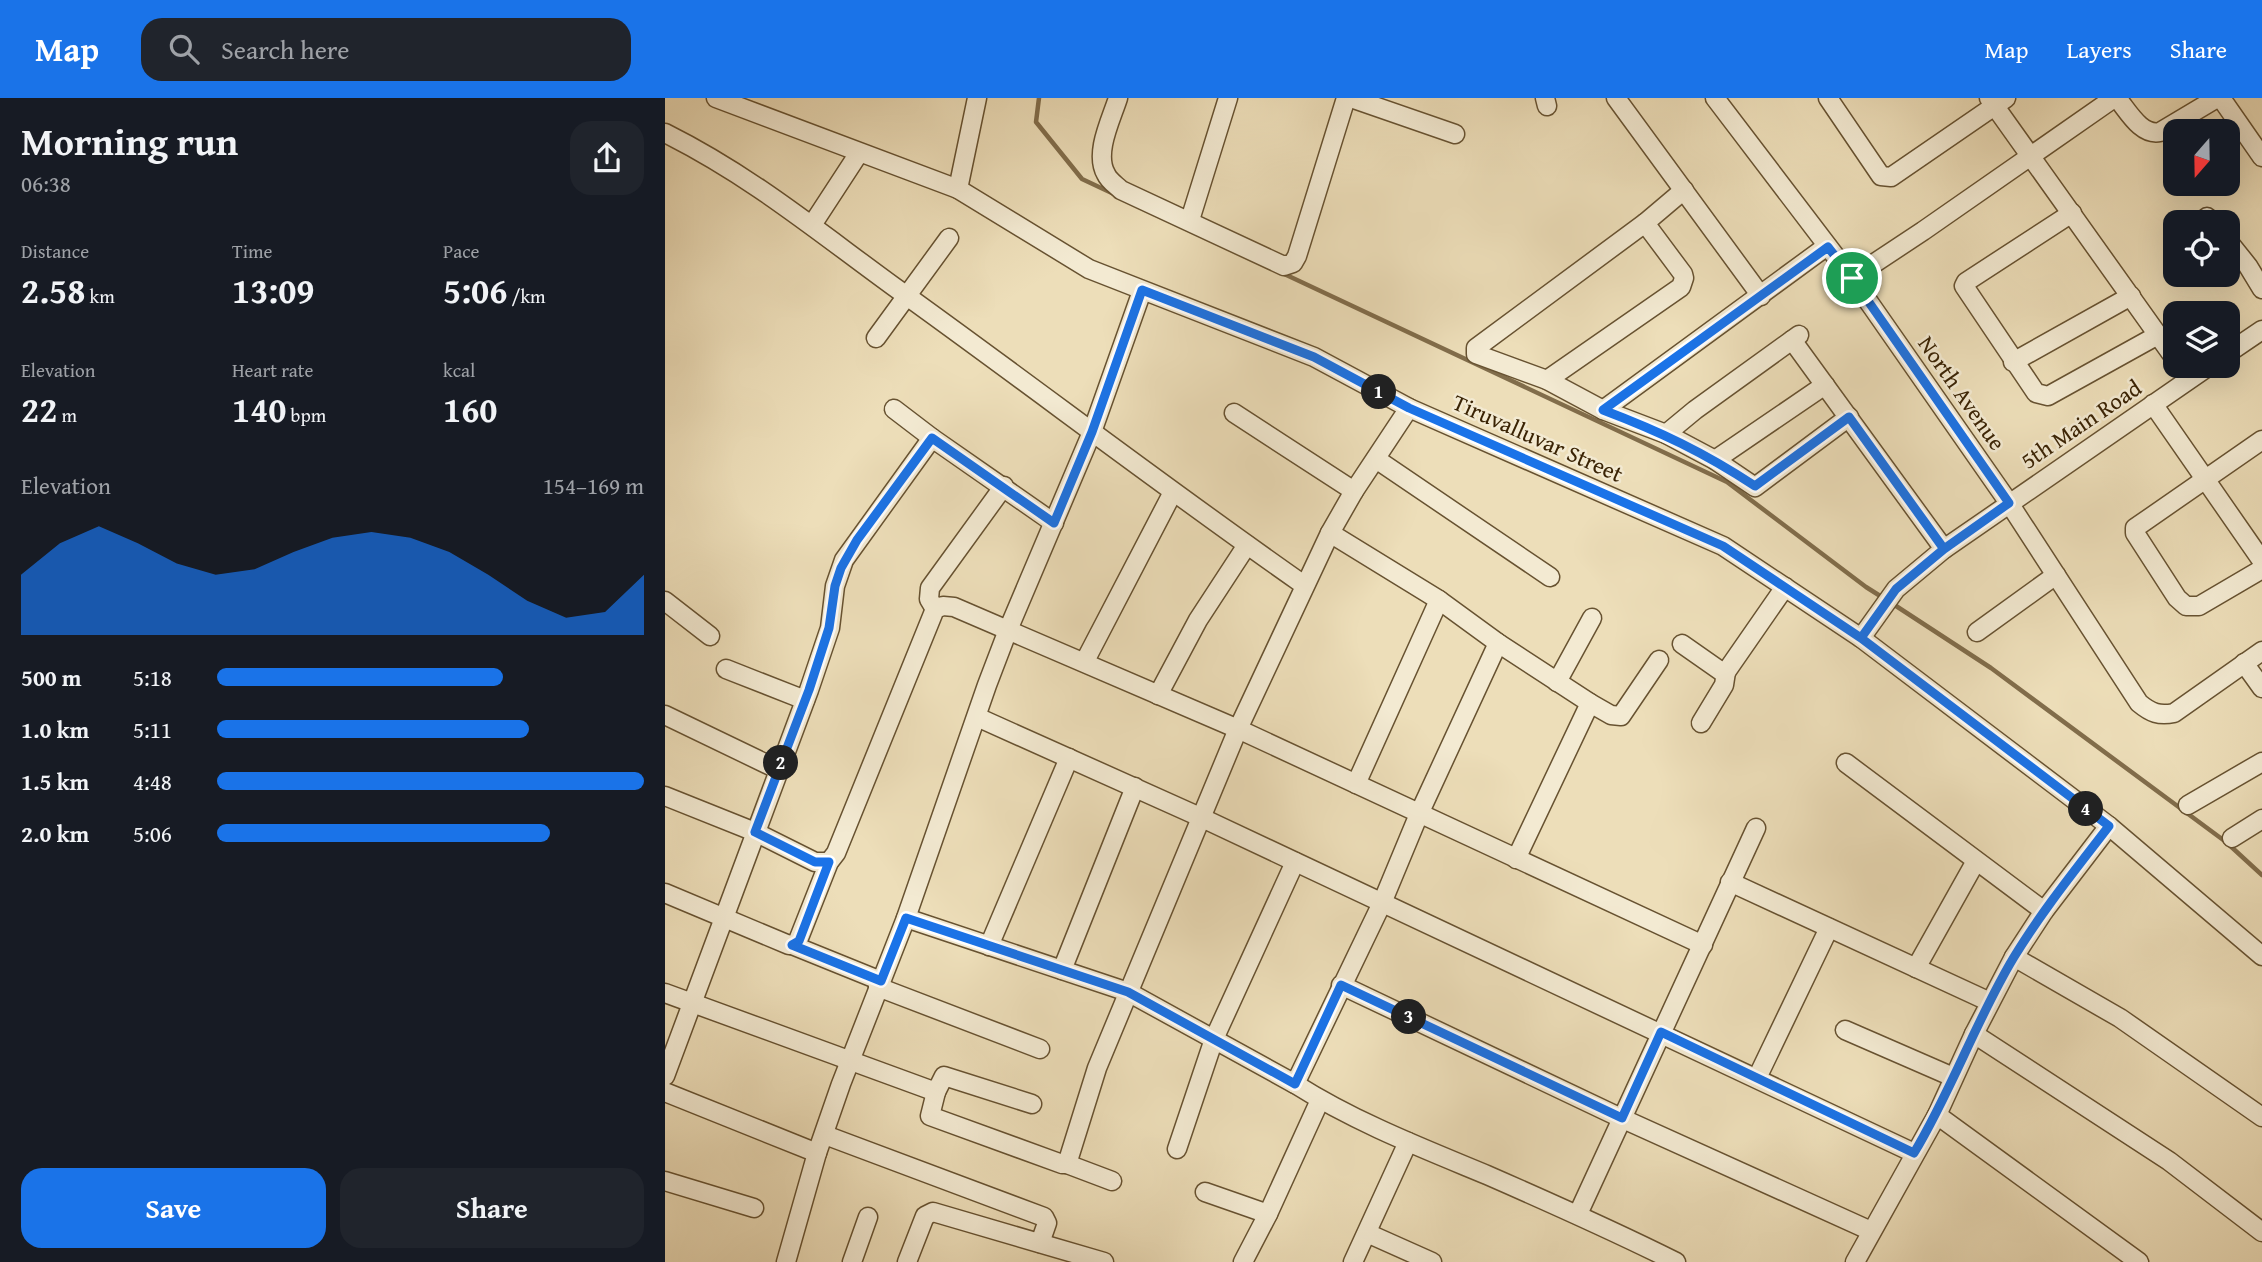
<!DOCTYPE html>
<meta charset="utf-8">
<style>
body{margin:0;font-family:"Gentium Book Plus",serif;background:#20242c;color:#f1f3f6;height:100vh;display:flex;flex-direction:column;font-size:26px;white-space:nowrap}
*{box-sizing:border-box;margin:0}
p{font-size:23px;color:#9ea1a6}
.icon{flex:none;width:38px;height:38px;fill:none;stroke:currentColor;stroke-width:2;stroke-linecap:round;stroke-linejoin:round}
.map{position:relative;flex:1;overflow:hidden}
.panel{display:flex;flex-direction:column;background:#171b24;width:665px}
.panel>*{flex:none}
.needle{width:46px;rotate:200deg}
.fabs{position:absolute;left:1498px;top:21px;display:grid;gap:14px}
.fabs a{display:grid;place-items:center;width:77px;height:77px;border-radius:14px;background:#171b24;box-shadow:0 7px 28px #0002;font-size:35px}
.pin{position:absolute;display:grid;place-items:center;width:60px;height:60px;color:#fff;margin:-30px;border:4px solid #fff;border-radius:50%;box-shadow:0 2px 7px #0007}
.km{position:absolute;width:35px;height:35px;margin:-18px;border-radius:50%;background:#222;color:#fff;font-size:19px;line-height:35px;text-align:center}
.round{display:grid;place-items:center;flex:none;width:74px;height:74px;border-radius:21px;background:#20242c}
.overview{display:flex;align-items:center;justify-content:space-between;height:119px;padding:0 21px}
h1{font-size:38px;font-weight:600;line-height:52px}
.metrics{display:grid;grid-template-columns:repeat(3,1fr);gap:10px;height:119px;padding:7px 21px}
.metrics div{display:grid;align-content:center}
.metrics b{font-size:35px;font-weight:600}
.metrics small{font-size:19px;font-weight:400}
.metrics p{font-size:19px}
.chart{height:196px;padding:14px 21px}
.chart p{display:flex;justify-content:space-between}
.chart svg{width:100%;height:126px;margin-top:7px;fill:#1a73e8;opacity:.7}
.action{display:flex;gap:14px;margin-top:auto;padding:14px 21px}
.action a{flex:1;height:80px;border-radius:21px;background:#1a73e8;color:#fff;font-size:28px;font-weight:600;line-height:80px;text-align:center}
.action a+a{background:#20242c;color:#f1f3f6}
ul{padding:0 21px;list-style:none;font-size:23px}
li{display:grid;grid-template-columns:112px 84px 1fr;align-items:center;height:52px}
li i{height:18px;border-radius:9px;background:#1a73e8}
header{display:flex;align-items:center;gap:42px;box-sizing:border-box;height:98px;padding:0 35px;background:#1a73e8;color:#fff}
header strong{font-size:33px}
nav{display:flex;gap:38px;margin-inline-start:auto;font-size:24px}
.search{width:490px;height:63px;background:#20242c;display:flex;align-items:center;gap:18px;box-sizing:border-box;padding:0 24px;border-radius:21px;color:#9ea1a6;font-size:26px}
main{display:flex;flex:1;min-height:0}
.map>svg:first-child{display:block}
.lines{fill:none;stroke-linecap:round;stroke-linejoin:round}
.stream{stroke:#816d4b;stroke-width:4.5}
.minor-casing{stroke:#675231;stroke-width:21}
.minor{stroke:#f3ead2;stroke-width:18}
.route-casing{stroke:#fff;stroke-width:14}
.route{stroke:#1a73e8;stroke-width:9}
.labels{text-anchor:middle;stroke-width:5;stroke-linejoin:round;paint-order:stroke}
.street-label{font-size:23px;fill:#3a2304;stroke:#f3ead2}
</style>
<header>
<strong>Map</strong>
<div class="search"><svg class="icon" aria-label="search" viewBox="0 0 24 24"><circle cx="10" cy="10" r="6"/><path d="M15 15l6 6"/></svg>Search here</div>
<nav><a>Map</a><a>Layers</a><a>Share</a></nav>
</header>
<main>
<section class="panel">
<div class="overview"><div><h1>Morning run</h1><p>06:38</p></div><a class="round"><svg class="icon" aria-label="share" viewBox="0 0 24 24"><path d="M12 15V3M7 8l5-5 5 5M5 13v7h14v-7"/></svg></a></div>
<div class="metrics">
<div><p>Distance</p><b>2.58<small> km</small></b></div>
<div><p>Time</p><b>13:09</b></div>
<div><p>Pace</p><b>5:06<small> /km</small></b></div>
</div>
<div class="metrics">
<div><p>Elevation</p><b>22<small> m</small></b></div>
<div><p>Heart rate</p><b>140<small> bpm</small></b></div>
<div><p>kcal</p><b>160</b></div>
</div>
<div class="chart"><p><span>Elevation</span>154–169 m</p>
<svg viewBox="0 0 160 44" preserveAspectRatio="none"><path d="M0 44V23L10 12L20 6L30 12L40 19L50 23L60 21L70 15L80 10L90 8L100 10L110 15L120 23L130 32L140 38L150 36L160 23V44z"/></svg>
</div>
<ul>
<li><b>500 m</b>5:18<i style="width:67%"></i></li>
<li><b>1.0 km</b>5:11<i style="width:73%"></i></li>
<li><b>1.5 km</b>4:48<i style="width:100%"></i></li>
<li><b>2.0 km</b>5:06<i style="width:78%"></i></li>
</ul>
<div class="action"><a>Save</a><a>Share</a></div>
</section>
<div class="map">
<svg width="1597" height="1164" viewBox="0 0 1597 1164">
<rect width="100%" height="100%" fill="#eddeb9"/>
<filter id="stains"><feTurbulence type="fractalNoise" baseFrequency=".00286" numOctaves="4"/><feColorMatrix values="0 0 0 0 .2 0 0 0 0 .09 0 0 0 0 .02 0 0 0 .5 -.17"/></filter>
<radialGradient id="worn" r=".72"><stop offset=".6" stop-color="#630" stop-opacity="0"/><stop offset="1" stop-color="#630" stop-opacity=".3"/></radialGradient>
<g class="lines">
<!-- stream -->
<g class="stream">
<polyline points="374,0 371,24 417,81 451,97"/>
<polyline points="615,174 1062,384 1201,489 1220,501"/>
<polyline points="1228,506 1326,570 1561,744 1597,777"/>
</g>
<defs>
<g id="minor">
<polyline points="51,0 293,91 424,171 649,259 744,310 1058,448 1196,540 1444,728 1597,858"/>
<path d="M453 0C446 22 429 55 441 76 444 83 451 87 456 92L619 168 628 165 632 158 681 0"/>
<polyline points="686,0 790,36"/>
<polyline points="880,0 882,8"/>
<polyline points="951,0 1096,198"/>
<path d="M1050 0 1187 180 1344 405 1474 605C1486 615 1494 618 1509 615L1597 553"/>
<polyline points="1163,0 1216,78 1226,79 1341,0"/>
<polyline points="1324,0 1510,261"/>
<path d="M1452 0C1463 13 1476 38 1495 34L1552 0"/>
<polyline points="1556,0 1597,59"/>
<path d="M0 35C86 78 151 132 228 188 366 287 500 390 639 487"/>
<polyline points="293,91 312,0"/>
<polyline points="1407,115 1301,184 1299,188 1371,295 1383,298 1493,237"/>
<polyline points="1542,119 1547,124"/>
<polyline points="525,122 563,0"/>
<polyline points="980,125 811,250 811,256 882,282 938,312 1001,336 1050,362 1090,389 1184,319"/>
<polyline points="147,127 194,55"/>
<polyline points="1563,143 1583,168 1597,191"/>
<polyline points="1187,180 1258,133 1449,0"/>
<polyline points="211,240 284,140"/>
<polyline points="1127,242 1279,451"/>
<polyline points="1563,255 1597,232"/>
<polyline points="1348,264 1466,198"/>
<polyline points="882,282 1016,189 1019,180 1018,176 980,125 1019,92"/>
<polyline points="1488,306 1597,463"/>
<polyline points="229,311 267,340"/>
<polyline points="938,312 1162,148"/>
<polyline points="569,315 689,393"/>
<polyline points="1001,336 1030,312 1134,237"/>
<polyline points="1597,342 1470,430 1470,435 1512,500 1521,508 1534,508 1597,471"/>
<polyline points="711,361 885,479"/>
<polyline points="1050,362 1160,287"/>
<polyline points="665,435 774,502 833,545 925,605 851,761"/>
<polyline points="0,503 45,538"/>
<polyline points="270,511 264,501 265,490 339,388"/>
<polyline points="1312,534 1391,477"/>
<polyline points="1196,540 1231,491 1279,451 1544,268"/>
<polyline points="1017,546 1057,574 1061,574 1120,489"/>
<polyline points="420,563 508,394"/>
<polyline points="1579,565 1597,590"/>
<polyline points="61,571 140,602"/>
<polyline points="892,584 927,520"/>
<polyline points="493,597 533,522 582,447"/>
<polyline points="925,605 946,617 956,618 994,562"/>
<polyline points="0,617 114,672"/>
<polyline points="312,619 535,719 1249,1055"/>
<polyline points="1036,625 1059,587 1061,574"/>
<polyline points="1181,665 1379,813"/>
<polyline points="691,686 774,502"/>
<polyline points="0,698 90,734 150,764 164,764"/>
<polyline points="1523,707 1597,664"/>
<polyline points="1567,740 1597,721"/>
<polyline points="1065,784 1325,904"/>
<polyline points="0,795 124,847 132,845 164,764 171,755 270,511 278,508 289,509 573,631 1038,847"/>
<path d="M241 820 463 894 630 986C690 1024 757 1050 822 1077 886 1105 949 1133 1011 1164"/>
<polyline points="127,847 216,883"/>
<polyline points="324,848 404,660"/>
<polyline points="1349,859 1455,920 1597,1019"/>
<polyline points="1251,870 1311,763"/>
<polyline points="397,872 470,689"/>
<polyline points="676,887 956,1020 1206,1133"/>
<polyline points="213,889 375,951"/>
<polyline points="0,895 271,994 279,978 367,1006"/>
<polyline points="1180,932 1288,979"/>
<polyline points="1309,936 1504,1063 1597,1134"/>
<polyline points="0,978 144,592 165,530 170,488 179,462 267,340 389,425"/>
<polyline points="1092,980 1164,830"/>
<polyline points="630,986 717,805 754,716 833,545"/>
<polyline points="0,994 152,1055"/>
<polyline points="271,994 265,1018 397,1066 402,1066 432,970 573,631 665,435 689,393 744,310"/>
<polyline points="1272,1017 1474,1164"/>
<polyline points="160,1037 379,1119 382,1125 375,1145"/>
<polyline points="512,1051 549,941 630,764"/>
<polyline points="402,1066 447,1083"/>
<polyline points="0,1083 89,1110"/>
<polyline points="540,1094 603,1116"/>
<polyline points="913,1116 1091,730"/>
<polyline points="702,1135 767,1164"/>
<polyline points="121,1164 152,1055 176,986 241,820 322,587 343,532 427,334 477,193"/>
<polyline points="187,1164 203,1119"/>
<polyline points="242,1164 260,1118 268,1114 439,1164"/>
<polyline points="578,1164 603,1116 655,1002"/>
<polyline points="688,1164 743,1044"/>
<polyline points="1190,1164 1272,1017 1309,936 1349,859 1379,813 1444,728"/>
</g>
</defs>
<!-- minor casing -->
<use href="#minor" class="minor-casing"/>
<!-- minor -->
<use href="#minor" class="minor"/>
</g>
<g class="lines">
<defs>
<path id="route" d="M1187 180 1344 405 1279 451 1231 491 1196 540 1058 448 744 310 649 259 477 192 427 334 389 425 267 340 192 442 176 470 170 488 164 530 144 592 90 734 150 764H164L134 843 127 847 216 883 241 820 463 894 630 986 676 887 957 1020 996 934 1249 1055C1287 992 1311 922 1349 859 1377 813 1411 771 1444 728L1196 540 1231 491 1279 451 1184 319 1090 388C1038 354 996 334 938 312L1163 149 1187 180"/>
</defs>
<!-- route casing -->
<use href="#route" class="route-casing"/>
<!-- route -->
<use href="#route" class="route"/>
</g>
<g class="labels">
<!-- street labels -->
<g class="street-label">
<text transform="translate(1297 295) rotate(55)" y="8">North Avenue</text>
<text transform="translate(1416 326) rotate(-34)" y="8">5th Main Road</text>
<text transform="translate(873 340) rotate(24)" y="8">Tiruvalluvar Street</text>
</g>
</g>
<rect width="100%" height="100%" filter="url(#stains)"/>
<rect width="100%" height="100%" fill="url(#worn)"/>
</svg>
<div class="fabs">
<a><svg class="needle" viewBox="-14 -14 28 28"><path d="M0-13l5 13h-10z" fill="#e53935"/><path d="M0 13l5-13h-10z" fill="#9ea1a6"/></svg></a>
<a><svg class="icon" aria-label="locate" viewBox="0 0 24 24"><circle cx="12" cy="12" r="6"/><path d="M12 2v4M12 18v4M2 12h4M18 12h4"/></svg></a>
<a><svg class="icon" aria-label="layers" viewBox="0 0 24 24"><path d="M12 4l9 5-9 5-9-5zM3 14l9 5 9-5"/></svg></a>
</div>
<div class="pin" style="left:1187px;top:180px;background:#1e9e55"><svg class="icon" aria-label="arrive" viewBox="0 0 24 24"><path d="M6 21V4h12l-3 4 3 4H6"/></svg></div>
<b class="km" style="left:714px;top:294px">1</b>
<b class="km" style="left:116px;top:665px">2</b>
<b class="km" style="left:744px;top:919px">3</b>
<b class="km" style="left:1421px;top:711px">4</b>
</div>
</main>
